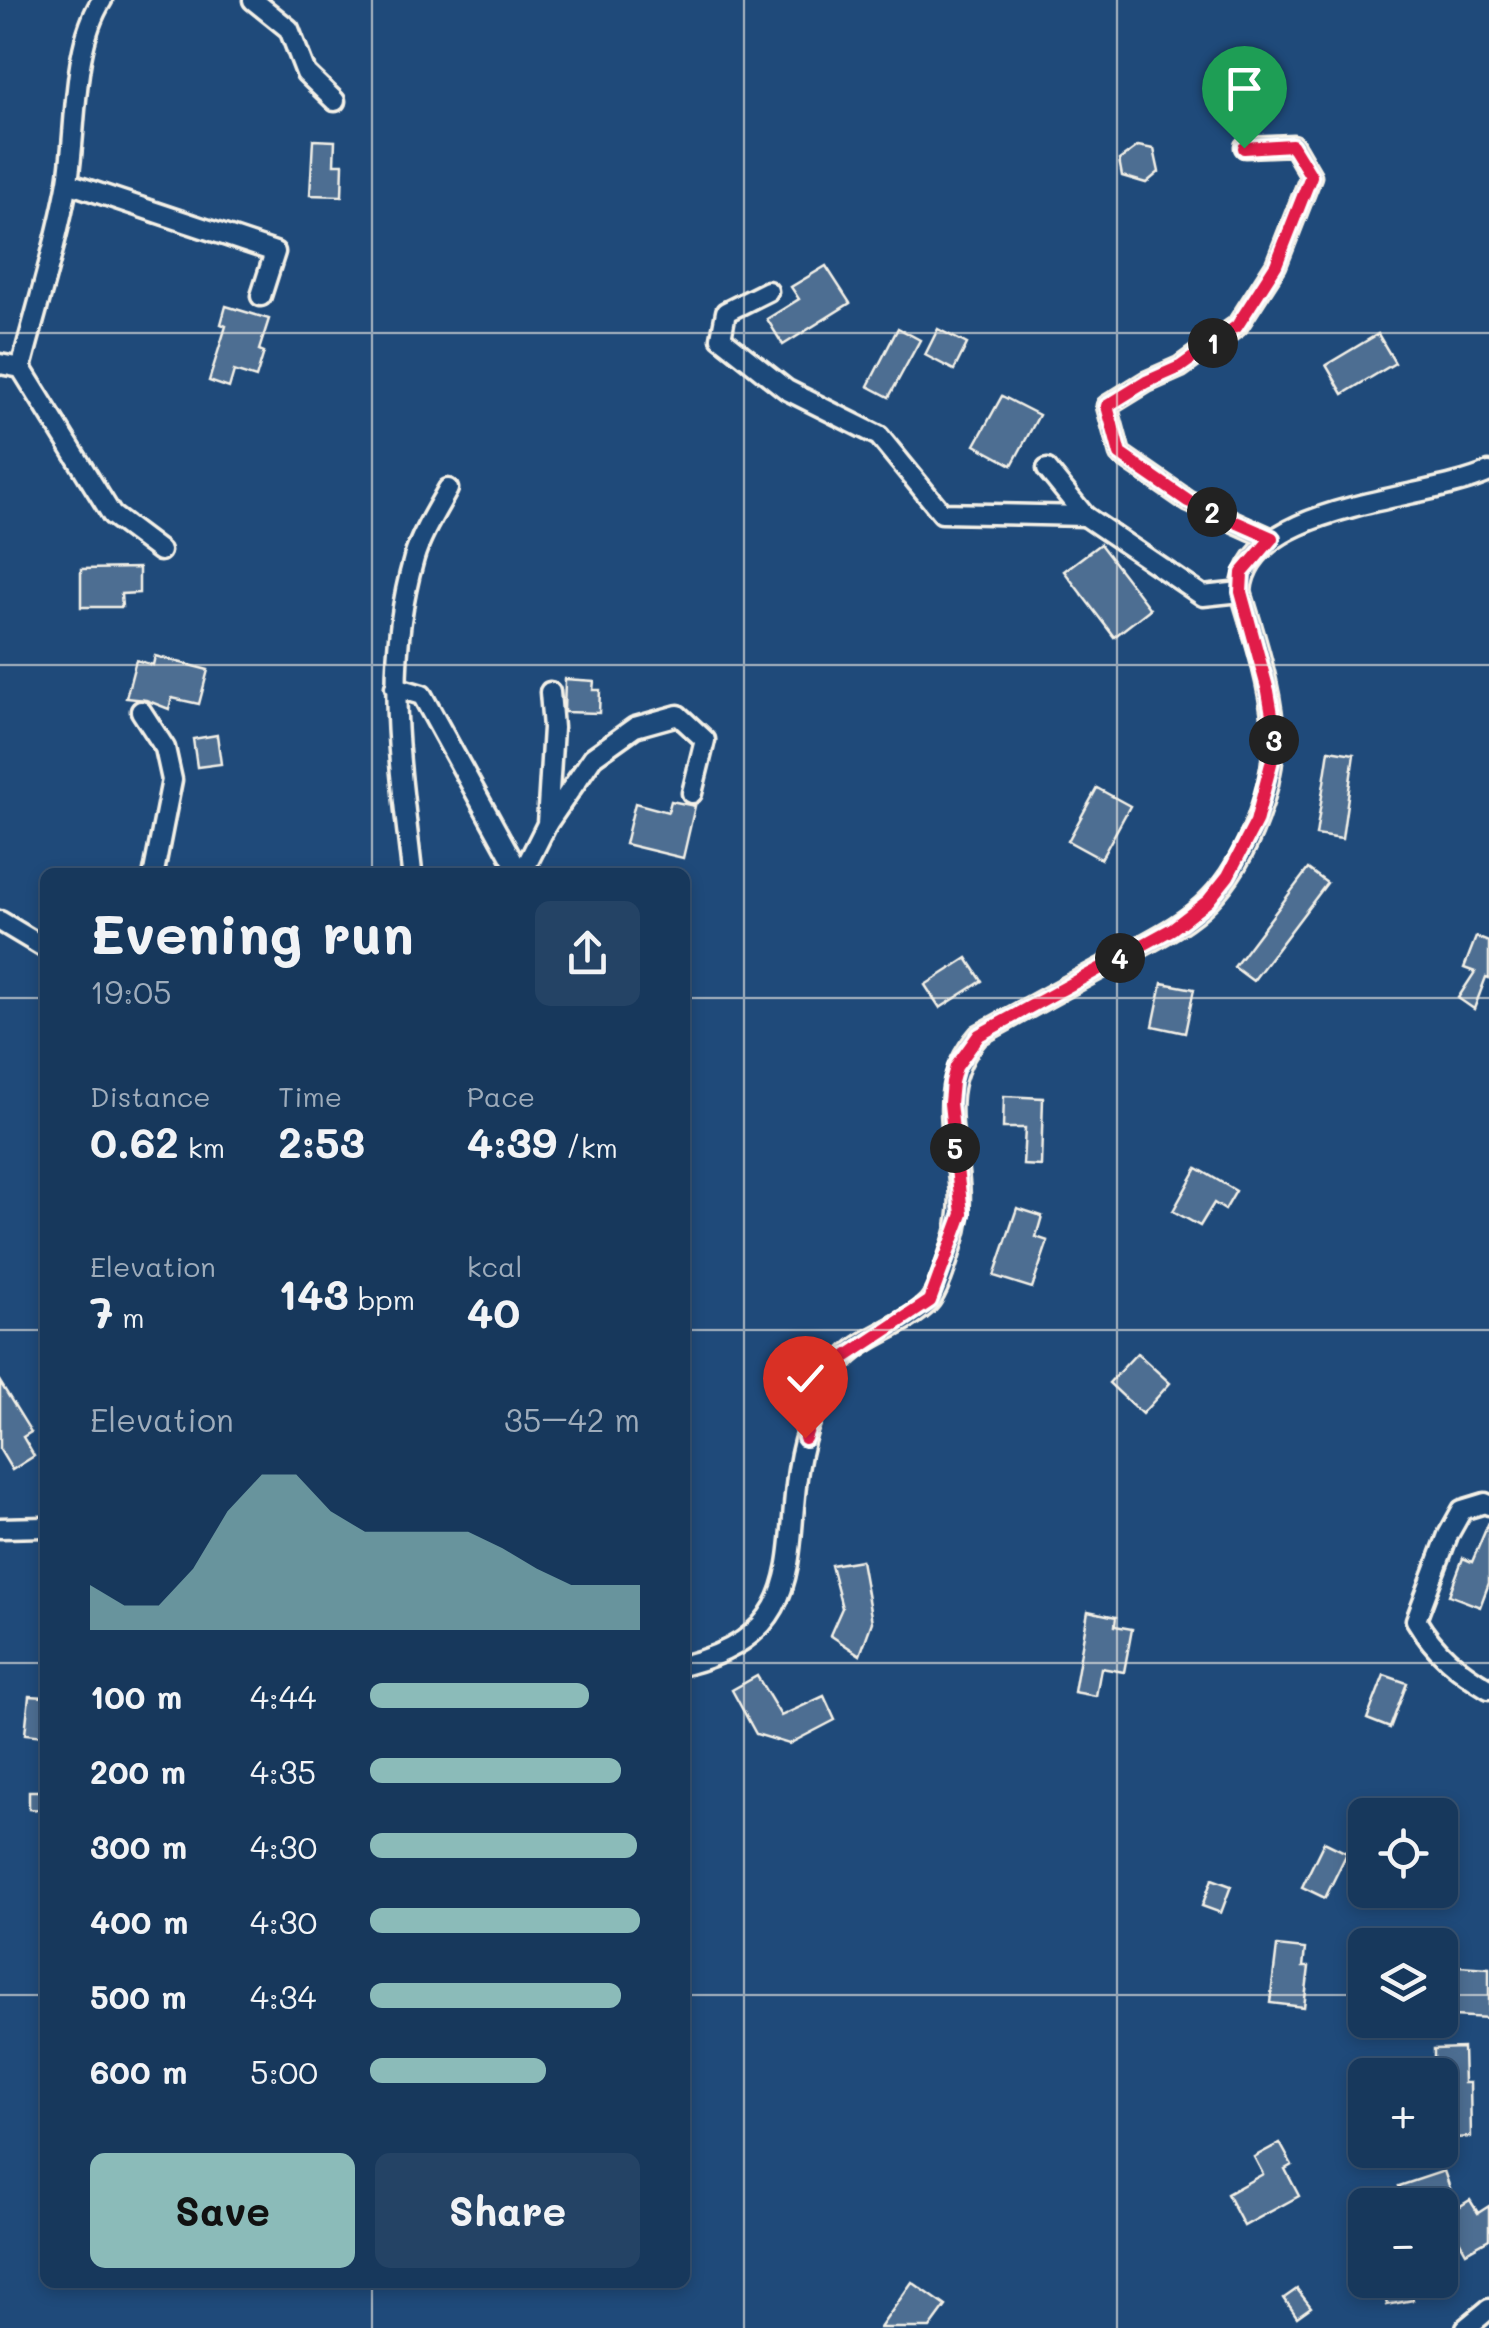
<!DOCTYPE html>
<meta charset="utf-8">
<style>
body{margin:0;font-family:Mali,sans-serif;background:#244365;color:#f1f3f6;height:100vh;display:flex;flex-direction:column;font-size:38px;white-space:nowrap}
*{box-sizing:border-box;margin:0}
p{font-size:32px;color:#9eacbb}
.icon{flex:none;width:55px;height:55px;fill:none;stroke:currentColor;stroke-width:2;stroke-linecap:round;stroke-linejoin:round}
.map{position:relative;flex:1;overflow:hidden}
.panel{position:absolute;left:40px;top:868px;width:650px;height:1420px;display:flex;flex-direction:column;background:#17385c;border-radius:15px;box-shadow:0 5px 15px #0003,0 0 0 2px #365272}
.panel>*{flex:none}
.buttons{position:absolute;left:1348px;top:1798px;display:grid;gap:20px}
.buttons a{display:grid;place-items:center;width:110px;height:110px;border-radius:15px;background:#17385c;box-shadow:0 5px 15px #0003,0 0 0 2px #365272;font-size:50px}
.pin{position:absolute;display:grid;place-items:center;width:85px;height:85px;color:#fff;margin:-102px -42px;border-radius:50% 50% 50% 0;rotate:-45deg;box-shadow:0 0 10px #0007}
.pin .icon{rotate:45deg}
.km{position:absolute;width:50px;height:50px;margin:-25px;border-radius:50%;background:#222;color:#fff;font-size:28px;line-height:50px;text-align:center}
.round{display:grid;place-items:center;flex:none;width:105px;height:105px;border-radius:15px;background:#244365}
.head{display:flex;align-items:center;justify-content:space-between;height:170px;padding:0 50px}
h1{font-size:55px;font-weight:700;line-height:75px}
.figures{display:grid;grid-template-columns:repeat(3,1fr);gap:15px;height:170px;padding:10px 50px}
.figures div{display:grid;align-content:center}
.figures b{font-size:42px;font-weight:700}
.figures small{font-size:28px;font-weight:400}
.figures p{font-size:28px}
.chart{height:280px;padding:20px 50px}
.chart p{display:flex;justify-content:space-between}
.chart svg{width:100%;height:180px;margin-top:10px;fill:#8bbbb9;opacity:.7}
.primary-button{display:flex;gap:20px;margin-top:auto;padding:20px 50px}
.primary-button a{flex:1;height:115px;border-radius:15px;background:#8bbbb9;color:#111;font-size:40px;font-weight:700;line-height:115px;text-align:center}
.primary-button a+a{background:#244365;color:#f1f3f6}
ul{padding:0 50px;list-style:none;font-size:32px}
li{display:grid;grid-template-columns:160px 120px 1fr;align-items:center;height:75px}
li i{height:25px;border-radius:12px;background:#8bbbb9}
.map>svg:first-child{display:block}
.building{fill:#4d6e92;stroke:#f4f1e8;stroke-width:2.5}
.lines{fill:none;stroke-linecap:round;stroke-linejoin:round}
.minor-casing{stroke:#f4f1e8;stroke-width:25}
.minor{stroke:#1f4a7a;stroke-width:18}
.route-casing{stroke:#fff;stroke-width:20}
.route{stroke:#e11d48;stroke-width:12}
.grid{fill:none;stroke:#f4f1e8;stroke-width:2.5;stroke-opacity:0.55}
</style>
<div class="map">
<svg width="1489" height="2328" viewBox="0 0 1489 2328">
<rect width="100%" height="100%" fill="#1f4a7a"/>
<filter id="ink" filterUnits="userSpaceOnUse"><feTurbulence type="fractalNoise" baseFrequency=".01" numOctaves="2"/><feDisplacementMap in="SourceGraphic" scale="20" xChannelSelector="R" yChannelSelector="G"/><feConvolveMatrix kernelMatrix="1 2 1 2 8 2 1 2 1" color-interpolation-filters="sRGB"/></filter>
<g filter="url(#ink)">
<!-- building -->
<g class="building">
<polygon points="313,140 335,141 334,164 343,164 342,196 310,195"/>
<polygon points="1138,146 1154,149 1159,172 1146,183 1122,176 1119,160"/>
<polygon points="826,266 850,303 783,345 767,319 799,299 791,287"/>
<polygon points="226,306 269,319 259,350 264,352 256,378 234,371 229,388 209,381 226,326 221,324"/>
<polygon points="898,328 920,340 889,397 868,386"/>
<polygon points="938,329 967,344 954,370 925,355"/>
<polygon points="1378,334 1395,363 1343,394 1326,365"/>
<polygon points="1002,396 1039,415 1012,465 975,445"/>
<polygon points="1100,544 1150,609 1114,637 1064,571"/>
<polygon points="139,568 139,593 121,594 122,607 81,607 81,569"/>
<polygon points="155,656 208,670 199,704 172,698 169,709 146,700 126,698 136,660 153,665"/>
<polygon points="565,679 594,681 593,690 600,690 599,713 564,712"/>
<polygon points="217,735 221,764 197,767 193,739"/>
<polygon points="1329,750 1354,754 1342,839 1316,835"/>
<polygon points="1097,788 1130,806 1101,859 1068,841"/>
<polygon points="671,801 695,806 683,858 625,844 635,803 668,812"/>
<polygon points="1308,869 1327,883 1253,981 1234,967"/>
<polygon points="1476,937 1489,942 1489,978 1486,977 1474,1009 1458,998 1475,972 1464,968"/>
<polygon points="967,958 982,981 940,1008 925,985"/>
<polygon points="1162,983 1194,989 1185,1033 1153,1026"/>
<polygon points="1004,1096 1043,1098 1041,1166 1023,1165 1025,1128 1003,1128"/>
<polygon points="1197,1168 1236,1191 1225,1210 1214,1203 1200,1226 1173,1211"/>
<polygon points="1017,1208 1042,1216 1036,1237 1048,1241 1032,1288 994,1276"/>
<polygon points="1137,1353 1170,1383 1142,1414 1109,1383"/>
<polygon points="0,1382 31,1432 23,1437 34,1456 12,1470 0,1450"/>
<polygon points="1489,1522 1489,1583 1480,1607 1449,1595 1463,1558 1472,1562"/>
<polygon points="861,1560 872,1622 860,1655 830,1635 842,1608 831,1565"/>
<polygon points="1088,1611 1116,1617 1115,1626 1132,1629 1124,1672 1101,1668 1096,1696 1074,1692"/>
<polygon points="1384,1675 1407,1683 1390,1728 1367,1719"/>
<polygon points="757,1676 781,1716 824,1696 835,1720 789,1744 756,1734 732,1690"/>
<polygon points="29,1696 45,1697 45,1736 25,1734"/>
<polygon points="29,1791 45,1791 45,1810 29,1809"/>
<polygon points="1324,1842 1347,1853 1325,1898 1302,1887"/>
<polygon points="1212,1879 1231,1886 1221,1913 1202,1906"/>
<polygon points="1277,1946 1305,1949 1303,1967 1309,1967 1304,2007 1270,2003"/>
<polygon points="1458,1966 1489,1968 1489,2018 1454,2016"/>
<polygon points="1463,2048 1464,2083 1470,2083 1471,2137 1454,2138 1453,2106 1440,2106 1440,2075 1434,2075 1434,2049"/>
<polygon points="1280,2143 1292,2165 1285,2169 1299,2196 1244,2226 1227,2194 1263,2174 1254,2157"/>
<polygon points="1444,2171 1457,2208 1470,2200 1478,2213 1489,2206 1489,2239 1466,2252 1432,2192 1406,2201 1399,2186"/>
<polygon points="1382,2280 1409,2280 1413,2300 1387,2305"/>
<polygon points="912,2282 946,2306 930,2328 880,2328"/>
<polygon points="1297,2289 1311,2307 1297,2317 1284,2298"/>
</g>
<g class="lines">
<defs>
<g id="minor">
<polyline points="253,0 289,29 306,73 335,101"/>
<polyline points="1245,147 1293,145 1311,176 1276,265 1237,326 1180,367 1146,382 1107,406 1120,454 1188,501 1272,539"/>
<polyline points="68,183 275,252 261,296"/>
<polyline points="768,291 726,312 721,338 787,390 879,436 942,513 1085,516"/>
<polyline points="0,364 21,368 112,515 160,551"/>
<path d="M21 368C37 306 57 243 68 181 77 126 72 46 102 0"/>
<polyline points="1047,469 1085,516 1203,596 1241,592"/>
<polyline points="395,687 422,695 519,872"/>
<polyline points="141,711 165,748 172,780 154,872"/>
<polyline points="547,824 593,757 635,727 678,715 705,740 692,793"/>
<path d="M412 872C400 763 383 667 414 558 421 534 436 511 448 489"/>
<polyline points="523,872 547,824 553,728 550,692"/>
<polyline points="0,921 45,948"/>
<path d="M1489 1505 1485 1503 1462 1510 1448 1535 1416 1620C1435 1652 1457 1670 1489 1689"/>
<polyline points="0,1528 45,1527"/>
<path d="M685 1665C831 1628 770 1522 812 1417 818 1402 835 1368 846 1357 869 1334 905 1326 928 1303 939 1292 949 1255 954 1239 977 1165 920 1103 979 1035 1026 1009 1073 983 1120 958 1150 941 1185 925 1209 900 1248 861 1278 780 1273 725 1269 681 1254 635 1241 592 1247 502 1425 502 1489 472"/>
<polyline points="1466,2328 1489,2309"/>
</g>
</defs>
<!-- minor casing -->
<use href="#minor" class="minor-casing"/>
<!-- minor -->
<use href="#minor" class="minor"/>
</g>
</g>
<g class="lines" filter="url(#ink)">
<defs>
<polyline id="route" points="805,1438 813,1414 844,1358 930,1301 962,1214 950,1103 952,1082 956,1067 979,1035 1172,929 1208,901 1228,876 1256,822 1274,752 1274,726 1268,691 1241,592 1242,573 1272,538 1188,501 1120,454 1107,406 1146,382 1180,367 1237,326 1276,265 1311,176 1292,145 1244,148"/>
</defs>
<!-- route casing -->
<use href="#route" class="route-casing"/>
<!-- route -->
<use href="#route" class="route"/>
</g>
<!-- grid -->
<path class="grid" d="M372 0V872M744 0V2328M1117 0V2328M0 333H1489M0 665H1489M0 998H45M685 998H1489M0 1330H45M685 1330H1489M0 1663H45M685 1663H1489M0 1995H45M685 1995H1365M1440 1995H1489M372 2282V2328"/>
</svg>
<div class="buttons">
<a><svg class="icon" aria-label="locate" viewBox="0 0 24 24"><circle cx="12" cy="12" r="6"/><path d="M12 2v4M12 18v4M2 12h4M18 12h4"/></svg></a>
<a><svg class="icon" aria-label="layers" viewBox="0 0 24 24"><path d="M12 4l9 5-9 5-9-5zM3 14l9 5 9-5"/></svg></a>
<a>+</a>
<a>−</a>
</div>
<div class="pin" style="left:1244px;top:148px;background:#1e9e55"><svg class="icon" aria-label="arrive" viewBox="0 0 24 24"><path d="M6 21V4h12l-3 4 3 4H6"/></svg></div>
<div class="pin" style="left:805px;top:1438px;background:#d93025"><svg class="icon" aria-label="check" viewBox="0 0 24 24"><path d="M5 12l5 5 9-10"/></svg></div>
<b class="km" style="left:1213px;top:343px">1</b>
<b class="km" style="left:1212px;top:512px">2</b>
<b class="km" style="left:1274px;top:740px">3</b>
<b class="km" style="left:1120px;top:958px">4</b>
<b class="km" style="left:955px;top:1148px">5</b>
<section class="panel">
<div class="head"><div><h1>Evening run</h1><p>19:05</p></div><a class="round"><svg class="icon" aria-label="share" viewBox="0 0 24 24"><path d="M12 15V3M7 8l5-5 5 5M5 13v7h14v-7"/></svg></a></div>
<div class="figures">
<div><p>Distance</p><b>0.62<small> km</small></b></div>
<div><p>Time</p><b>2:53</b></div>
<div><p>Pace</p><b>4:39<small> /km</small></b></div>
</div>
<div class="figures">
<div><p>Elevation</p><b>7<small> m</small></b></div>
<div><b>143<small> bpm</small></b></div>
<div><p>kcal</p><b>40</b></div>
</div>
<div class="chart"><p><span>Elevation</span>35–42 m</p>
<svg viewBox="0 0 160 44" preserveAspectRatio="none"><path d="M0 44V33L10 38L20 38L30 29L40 15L50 6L60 6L70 15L80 20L90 20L100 20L110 20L120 24L130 29L140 33L150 33L160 33V44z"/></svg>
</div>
<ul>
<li><b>100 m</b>4:44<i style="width:81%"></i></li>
<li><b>200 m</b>4:35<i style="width:93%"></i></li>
<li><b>300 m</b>4:30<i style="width:99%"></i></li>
<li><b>400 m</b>4:30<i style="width:100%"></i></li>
<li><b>500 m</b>4:34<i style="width:93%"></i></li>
<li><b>600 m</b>5:00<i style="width:65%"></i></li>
</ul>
<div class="primary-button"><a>Save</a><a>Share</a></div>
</section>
</div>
